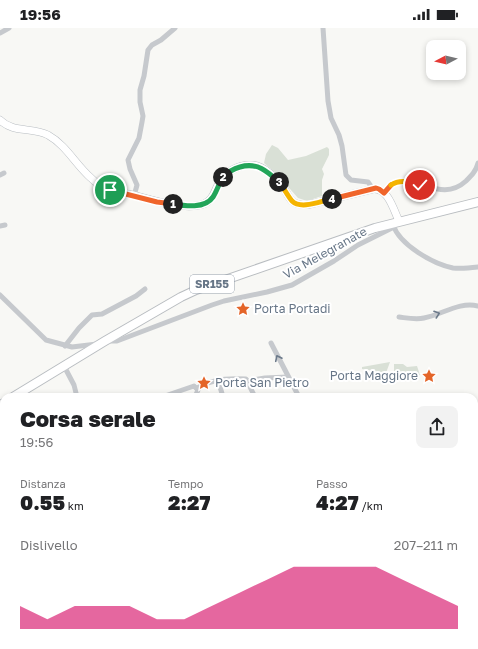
<!DOCTYPE html>
<html lang="it">
<meta charset="utf-8">
<style>
body{margin:0;font-family:"Golos Text",sans-serif;background:#f2f2f2;color:#202124;height:100vh;display:flex;flex-direction:column;font-size:15px;white-space:nowrap}
*{box-sizing:border-box;margin:0}
p{font-size:13px;color:#757577}
.icon{flex:none;width:22px;height:22px;fill:none;stroke:currentColor;stroke-width:2;stroke-linecap:round;stroke-linejoin:round}
.map{position:relative;flex:1;overflow:hidden}
.panel{position:absolute;left:0px;top:365px;width:478px;height:256px;display:flex;flex-direction:column;background:#fff;border-radius:12px 12px 0 0;box-shadow:0 2px 6px #0003}
.panel>*{flex:none}
.needle{width:26px;rotate:263deg}
.fabs{position:absolute;left:426px;top:12px;display:grid;gap:8px}
.fabs a{display:grid;place-items:center;width:40px;height:40px;border-radius:8px;background:#fff;box-shadow:0 2px 6px #0003;font-size:20px}
.pin{position:absolute;display:grid;place-items:center;width:34px;height:34px;color:#fff;margin:-17px;border:2px solid #fff;border-radius:50%;box-shadow:0 1px 4px #0007}
.km{position:absolute;width:20px;height:20px;margin:-10px;border-radius:50%;background:#222;color:#fff;font-size:11px;line-height:20px;text-align:center}
.round{display:grid;place-items:center;flex:none;width:42px;height:42px;border-radius:8px;background:#f2f2f2}
.head{display:flex;align-items:center;justify-content:space-between;height:68px;padding:0 20px}
h1{font-size:22px;font-weight:800;line-height:30px}
.stats{display:grid;grid-template-columns:repeat(3,1fr);gap:6px;height:68px;padding:4px 20px}
.stats div{display:grid;align-content:center}
.stats b{font-size:20px;font-weight:800}
.stats small{font-size:11px;font-weight:400}
.stats p{font-size:11px}
.chart{height:112px;padding:8px 20px}
.chart p{display:flex;justify-content:space-between}
.chart svg{width:100%;height:72px;margin-top:4px;fill:#db2777;opacity:.7}
.status{display:flex;justify-content:space-between;align-items:center;height:28px;padding:0 20px;background:#fff;direction:ltr}
.status svg{height:11px;fill:currentColor}
.map>svg:first-child{display:block}
.green{fill:#d9e0d6}
.lines{fill:none;stroke-linecap:round;stroke-linejoin:round}
.secondary-casing{stroke:#b8bdc2;stroke-width:8}
.primary-casing{stroke:#b9bdc1;stroke-width:10}
.street{stroke:#c6c9cd;stroke-width:5}
.secondary{stroke:#fff;stroke-width:7}
.primary{stroke:#fff;stroke-width:8}
.oneway{stroke:#6c7a8a}
.split-1-casing{stroke:#fff;stroke-width:8}
.split-2-casing{stroke:#fff;stroke-width:8}
.split-3-casing{stroke:#fff;stroke-width:8}
.split-4-casing{stroke:#fff;stroke-width:8}
.split-5-casing{stroke:#fff;stroke-width:8}
.split-6-casing{stroke:#fff;stroke-width:8}
.split-1{stroke:#f0652b;stroke-width:5}
.split-2{stroke:#22a559;stroke-width:5}
.split-3{stroke:#22a559;stroke-width:5}
.split-4{stroke:#f5b400;stroke-width:5}
.split-5{stroke:#f0652b;stroke-width:5}
.split-6{stroke:#f5b400;stroke-width:5}
.labels{text-anchor:middle;stroke-width:4;stroke-linejoin:round;paint-order:stroke}
.shield{fill:#fff;stroke:#959fab;stroke-width:1}
.shield-label{font-size:11px;font-weight:bold;fill:#677687}
.street-label{font-size:12px;fill:#677687;stroke:#fff}
.poi-label{font-size:12px;fill:#677687;stroke:#fff;text-anchor:start}
</style>
<div class="status"><b>19:56</b><svg viewBox="0 0 49 12"><path d="M0 12V9h3v3zM5 12V6h3v6zM10 12V3h3v9zM15 12V0h3v12zM26 1h20v11H26zM47 4h2v5h-2z"/></svg></div>
<div class="map">
<svg width="478" height="621" viewBox="0 0 478 621">
<rect width="100%" height="100%" fill="#f8f8f5"/>
<!-- green -->
<g class="green">
<polygon points="272,117 278,120 288,132 306,128 327,119 329,121 329,127 322,141 324,146 322,152 322,168 307,173 298,170 276,145 264,135 266,126"/>
<polygon points="390,334 386,345 362,341 362,339"/>
<polygon points="394,336 403,336 407,339 417,338 420,347 409,349 407,348 394,346"/>
</g>
<g class="lines">
<defs>
<path id="secondary" d="M0 92C13 105 32 99 48 107 66 117 76 137 91 150 96 155 102 159 109 162 116 165 125 165 133 167 152 172 185 183 204 176 213 172 214 164 218 157 225 144 238 136 253 137 264 138 276 150 282 158 286 163 288 169 292 173 296 177 302 177 307 177L373 161C388 159 394 183 399 193"/>
<g id="primary">
<polyline points="13,369 105,313 181,269 196,262 375,200 478,174"/>
<polyline points="0,377 4,375"/>
</g>
</defs>
<!-- secondary casing -->
<use href="#secondary" class="secondary-casing"/>
<!-- primary casing -->
<use href="#primary" class="primary-casing"/>
<!-- street -->
<g class="street">
<polyline points="323,0 328,73 331,90 339,107 342,118 346,147 351,152 368,154 373,161"/>
<polyline points="0,5 9,0"/>
<polyline points="0,147 4,145"/>
<path d="M384 165C388 159 391 155 398 154 421 150 443 174 466 153 472 147 476 143 478 135"/>
<polyline points="134,168 137,157 130,141 128,132 139,110 142,94 143,88 140,74 140,62 144,48 148,22 152,17 161,12 175,0"/>
<path d="M393 197C400 217 433 236 453 240 461 241 470 240 478 239"/>
<polyline points="0,198 5,197"/>
<polyline points="0,267 46,312 72,319 97,316"/>
<path d="M399 289C407 290 416 292 424 290 441 287 460 273 478 278"/>
<polyline points="108,313 117,313 212,277 224,273 267,264 292,257 334,233 358,217 394,199"/>
<polyline points="271,315 299,369"/>
<polyline points="65,318 79,300 92,287 102,286 136,268 145,261"/>
<polyline points="64,338 74,357 77,369"/>
<polyline points="218,352 223,369"/>
<polyline points="247,353 265,350 288,349"/>
<path d="M197 360C211 351 230 350 246 351L255 369"/>
<polyline points="162,369 194,358 198,362 195,369"/>
<polyline points="0,416 4,417"/>
<polyline points="0,433 4,435"/>
<polyline points="0,519 4,522"/>
<polyline points="474,520 478,516"/>
<polyline points="0,537 4,535"/>
<polyline points="136,617 139,621"/>
<polyline points="241,617 242,621"/>
<polyline points="339,621 341,617"/>
<polyline points="361,621 362,617"/>
</g>
<!-- secondary -->
<use href="#secondary" class="secondary"/>
<!-- primary -->
<use href="#primary" class="primary"/>
</g>
<!-- one-way arrows -->
<defs><path id="oneway-chevron" d="M-2-3.5L2.5 0L-2 3.5" fill="none" stroke-width="1.6" stroke-linecap="round" stroke-linejoin="round"/></defs>
<g class="oneway">
<use href="#oneway-chevron" transform="translate(437 286) rotate(-19)"/>
<use href="#oneway-chevron" transform="translate(278 330) rotate(-116)"/>
</g>
<g class="lines">
<defs>
<polyline id="split-1" points="110,162 157,174 173,176"/>
<path id="split-2" d="M173 176C185 178 205 181 213 169 217 163 219 155 223 149"/>
<path id="split-3" d="M223 149C228 144 233 141 240 139 257 134 267 143 279 154"/>
<path id="split-4" d="M279 154C284 160 287 167 292 173 301 182 321 173 332 171"/>
<polyline id="split-5" points="332,171 376,160 379,161 384,165 391,157"/>
<path id="split-6" d="M391 157C400 151 410 154 420 157"/>
</defs>
<!-- split-1 casing -->
<use href="#split-1" class="split-1-casing"/>
<!-- split-2 casing -->
<use href="#split-2" class="split-2-casing"/>
<!-- split-3 casing -->
<use href="#split-3" class="split-3-casing"/>
<!-- split-4 casing -->
<use href="#split-4" class="split-4-casing"/>
<!-- split-5 casing -->
<use href="#split-5" class="split-5-casing"/>
<!-- split-6 casing -->
<use href="#split-6" class="split-6-casing"/>
<!-- split-1 -->
<use href="#split-1" class="split-1"/>
<!-- split-2 -->
<use href="#split-2" class="split-2"/>
<!-- split-3 -->
<use href="#split-3" class="split-3"/>
<!-- split-4 -->
<use href="#split-4" class="split-4"/>
<!-- split-5 -->
<use href="#split-5" class="split-5"/>
<!-- split-6 -->
<use href="#split-6" class="split-6"/>
</g>
<!-- icons -->
<defs>
<symbol id="sight-bare" viewBox="-9 -9 18 18"><path d="M0-6L1.8-2.2L6-1.7L2.9 1.2L3.7 5.4L0 3.3L-3.7 5.4L-2.9 1.2L-6-1.7L-1.8-2.2Z" fill="#e46529" stroke="#fff" stroke-width="2.5" paint-order="stroke"/></symbol>
</defs>
<g fill-rule="evenodd">
<use href="#sight-bare" x="233" y="271" width="20" height="20"/>
<use href="#sight-bare" x="419" y="338" width="20" height="20"/>
<use href="#sight-bare" x="194" y="345" width="20" height="20"/>
</g>
<g class="labels">
<!-- shield labels -->
<rect class="shield" x="190" y="247" width="44" height="18" rx="3"/>
<g class="shield-label">
<text x="212" y="260">SR155</text>
</g>
<!-- street labels -->
<g class="street-label">
<text transform="translate(325 225) rotate(-29)" y="4">Via Melegranate</text>
</g>
<!-- poi labels -->
<g class="poi-label">
<text x="254" y="285">Porta Portadi</text>
<text x="418" y="352" text-anchor="end">Porta Maggiore</text>
<text x="215" y="359">Porta San Pietro</text>
</g>
</g>
</svg>
<div class="fabs">
<a><svg class="needle" viewBox="-14 -14 28 28"><path d="M0-13l5 13h-10z" fill="#e53935"/><path d="M0 13l5-13h-10z" fill="#757577"/></svg></a>
</div>
<div class="pin" style="left:110px;top:162px;background:#1e9e55"><svg class="icon" aria-label="arrive" viewBox="0 0 24 24"><path d="M6 21V4h12l-3 4 3 4H6"/></svg></div>
<div class="pin" style="left:420px;top:157px;background:#d93025"><svg class="icon" aria-label="check" viewBox="0 0 24 24"><path d="M5 12l5 5 9-10"/></svg></div>
<b class="km" style="left:173px;top:176px">1</b>
<b class="km" style="left:223px;top:149px">2</b>
<b class="km" style="left:279px;top:154px">3</b>
<b class="km" style="left:332px;top:171px">4</b>
<section class="panel">
<div class="head"><div><h1>Corsa serale</h1><p>19:56</p></div><a class="round"><svg class="icon" aria-label="share" viewBox="0 0 24 24"><path d="M12 15V3M7 8l5-5 5 5M5 13v7h14v-7"/></svg></a></div>
<div class="stats">
<div><p>Distanza</p><b>0.55<small> km</small></b></div>
<div><p>Tempo</p><b>2:27</b></div>
<div><p>Passo</p><b>4:27<small> /km</small></b></div>
</div>
<div class="chart"><p><span>Dislivello</span>207–211 m</p>
<svg viewBox="0 0 160 44" preserveAspectRatio="none"><path d="M0 44V30L10 38L20 30L30 30L40 30L50 38L60 38L70 30L80 22L90 14L100 6L110 6L120 6L130 6L140 14L150 22L160 30V44z"/></svg>
</div>
</section>
</div>
